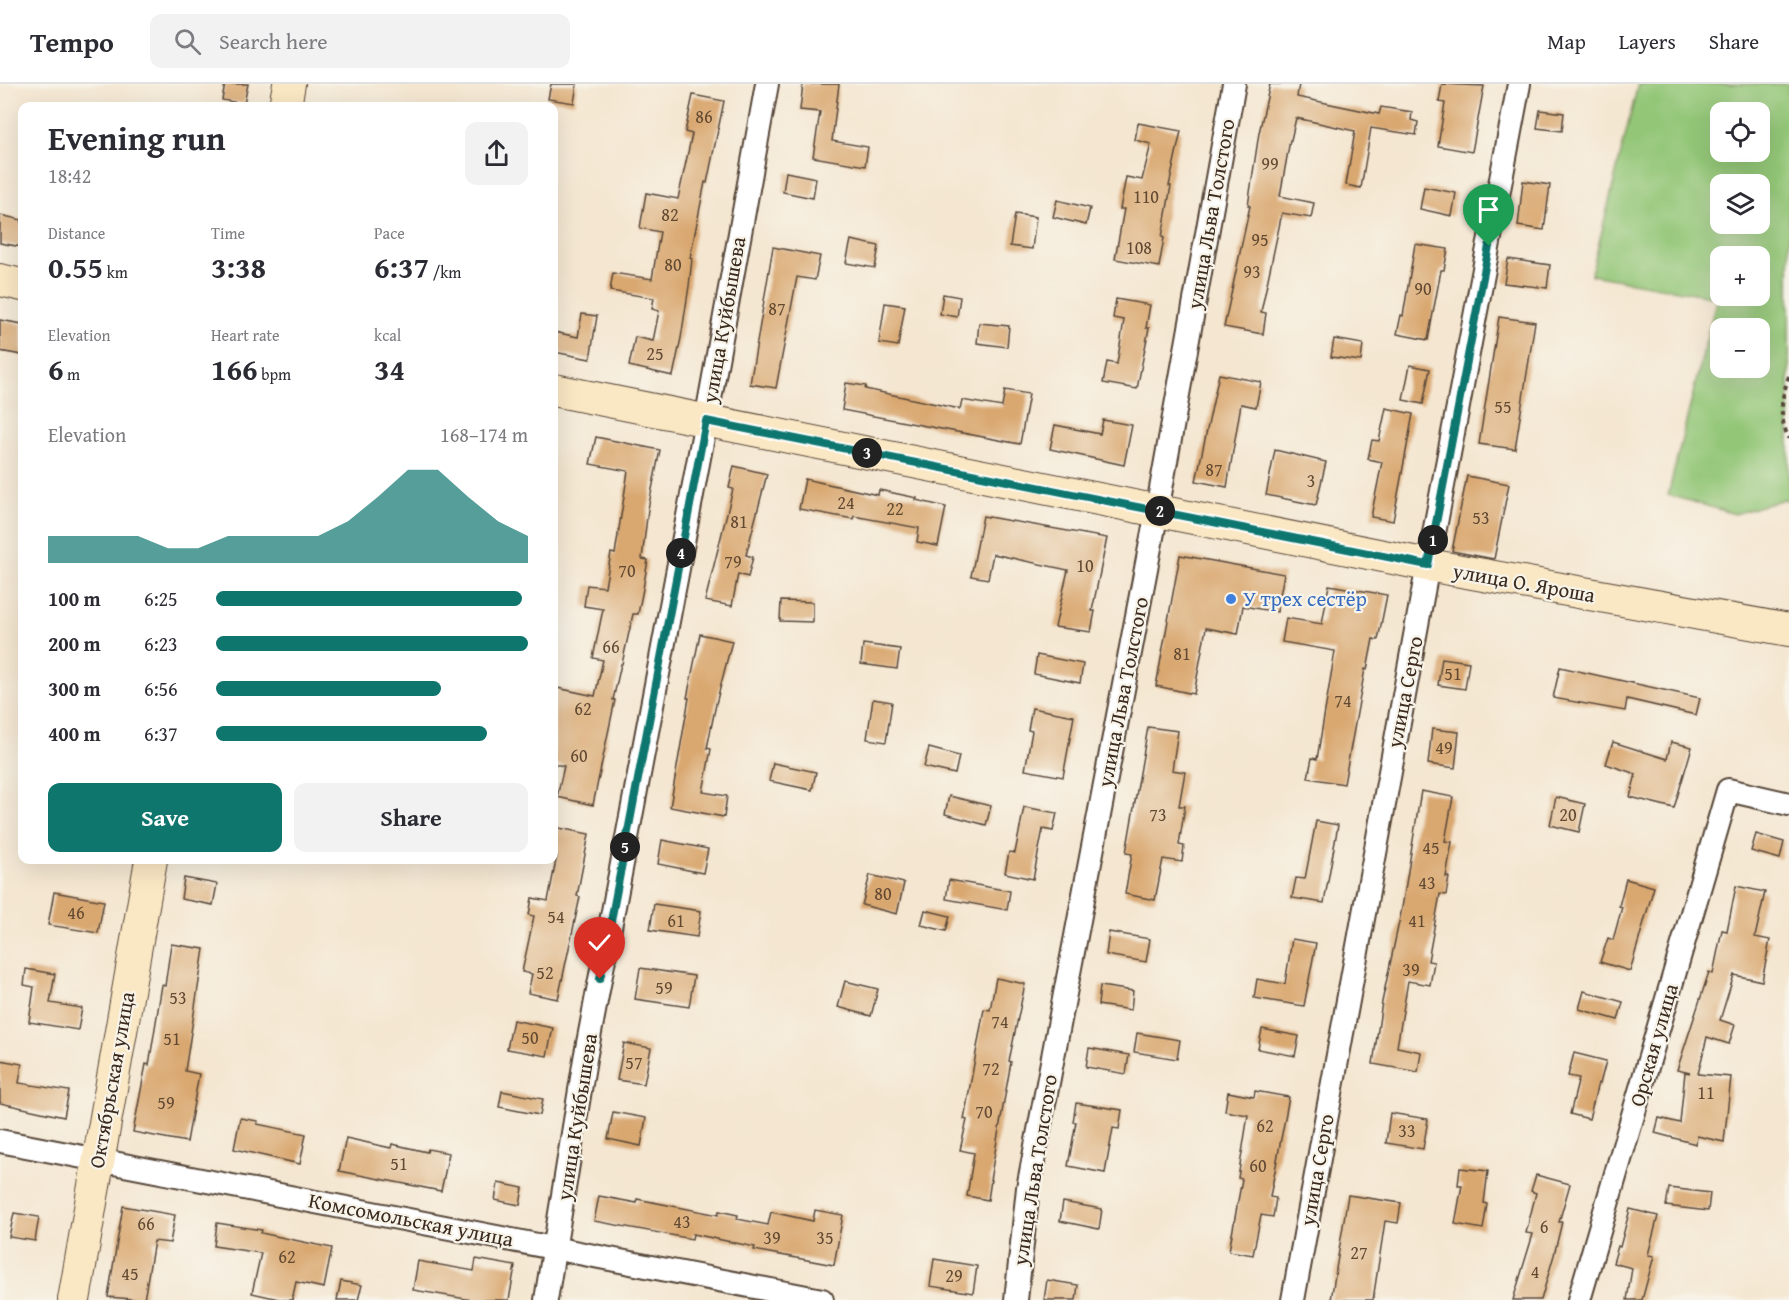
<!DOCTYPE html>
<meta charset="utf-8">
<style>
body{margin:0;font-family:"Gentium Book Plus",serif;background:#f2f2f3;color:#2b2b33;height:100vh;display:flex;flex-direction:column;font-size:22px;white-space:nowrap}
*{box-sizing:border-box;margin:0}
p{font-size:20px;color:#7c7c81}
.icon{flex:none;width:33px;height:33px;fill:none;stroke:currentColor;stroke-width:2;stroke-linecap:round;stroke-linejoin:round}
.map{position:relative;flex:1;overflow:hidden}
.details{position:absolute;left:18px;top:18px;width:540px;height:762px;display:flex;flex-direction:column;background:#fff;border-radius:12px;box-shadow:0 6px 24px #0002}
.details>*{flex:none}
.tools{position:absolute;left:1710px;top:18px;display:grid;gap:12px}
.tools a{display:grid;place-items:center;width:60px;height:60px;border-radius:12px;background:#fff;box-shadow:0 6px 24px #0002;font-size:30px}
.pin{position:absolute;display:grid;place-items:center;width:51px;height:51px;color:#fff;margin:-62px -26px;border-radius:50% 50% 50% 0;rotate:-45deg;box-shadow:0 0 6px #0007}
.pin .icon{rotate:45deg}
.km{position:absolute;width:30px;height:30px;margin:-15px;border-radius:50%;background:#222;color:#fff;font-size:16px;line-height:30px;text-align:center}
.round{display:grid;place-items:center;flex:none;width:63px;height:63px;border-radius:12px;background:#f2f2f3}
.overview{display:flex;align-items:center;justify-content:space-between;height:102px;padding:0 30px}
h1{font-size:33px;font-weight:700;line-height:45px}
.stats{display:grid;grid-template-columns:repeat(3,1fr);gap:9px;height:102px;padding:6px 30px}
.stats div{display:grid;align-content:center}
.stats b{font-size:30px;font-weight:700}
.stats small{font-size:16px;font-weight:400}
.stats p{font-size:16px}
.chart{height:168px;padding:12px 30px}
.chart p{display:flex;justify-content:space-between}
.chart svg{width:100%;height:108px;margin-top:6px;fill:#0f766e;opacity:.7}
.button{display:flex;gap:12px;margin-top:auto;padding:12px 30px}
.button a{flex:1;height:69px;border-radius:12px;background:#0f766e;color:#fff;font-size:24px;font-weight:700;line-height:69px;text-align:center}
.button a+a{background:#f2f2f3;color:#2b2b33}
ul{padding:0 30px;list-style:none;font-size:20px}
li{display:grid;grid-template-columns:96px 72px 1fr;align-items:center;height:45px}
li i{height:15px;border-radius:8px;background:#0f766e}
header{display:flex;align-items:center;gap:36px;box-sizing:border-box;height:84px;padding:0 30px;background:#fff;border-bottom:2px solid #e1e1e2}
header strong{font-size:28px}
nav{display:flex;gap:33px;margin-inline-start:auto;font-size:21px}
.search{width:420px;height:54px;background:#f2f2f3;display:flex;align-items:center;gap:15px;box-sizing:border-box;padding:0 21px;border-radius:12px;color:#7c7c81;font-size:22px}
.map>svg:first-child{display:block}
.green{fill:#93c677;stroke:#67784a;stroke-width:1.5;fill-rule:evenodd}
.building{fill:#d9a770}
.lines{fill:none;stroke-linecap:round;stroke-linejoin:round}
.minor-casing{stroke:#574639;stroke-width:26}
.secondary-casing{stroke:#574639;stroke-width:34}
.path{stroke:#574639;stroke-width:4;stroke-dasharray:4.5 4.5;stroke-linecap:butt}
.minor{stroke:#fff;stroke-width:22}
.secondary{stroke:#fae7c3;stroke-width:32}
.route-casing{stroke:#fff;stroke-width:12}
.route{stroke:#0f766e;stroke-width:8}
.shop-dot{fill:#3f7fe0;stroke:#f7f3e8;stroke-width:2}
.labels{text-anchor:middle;stroke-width:4.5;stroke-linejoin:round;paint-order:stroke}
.number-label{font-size:18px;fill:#624932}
.street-label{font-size:21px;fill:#3b2a1e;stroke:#f7f3e8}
.shop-label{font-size:21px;fill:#366cbe;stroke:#f7f3e8;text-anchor:start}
</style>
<header>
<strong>Tempo</strong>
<div class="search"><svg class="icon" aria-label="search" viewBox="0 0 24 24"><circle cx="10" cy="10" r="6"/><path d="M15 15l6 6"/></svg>Search here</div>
<nav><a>Map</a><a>Layers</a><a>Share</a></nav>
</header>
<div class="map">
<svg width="1789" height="1216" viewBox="0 0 1789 1216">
<rect width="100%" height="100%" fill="#f7f3e8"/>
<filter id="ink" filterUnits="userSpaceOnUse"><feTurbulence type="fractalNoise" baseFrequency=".0167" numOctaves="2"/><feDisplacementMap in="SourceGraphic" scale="12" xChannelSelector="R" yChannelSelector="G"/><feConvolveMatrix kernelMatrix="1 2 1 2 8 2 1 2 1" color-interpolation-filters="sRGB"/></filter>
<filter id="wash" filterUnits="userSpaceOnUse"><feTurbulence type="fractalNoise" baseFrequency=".008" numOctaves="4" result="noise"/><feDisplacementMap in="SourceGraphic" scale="24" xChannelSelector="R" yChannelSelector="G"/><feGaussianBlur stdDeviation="1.35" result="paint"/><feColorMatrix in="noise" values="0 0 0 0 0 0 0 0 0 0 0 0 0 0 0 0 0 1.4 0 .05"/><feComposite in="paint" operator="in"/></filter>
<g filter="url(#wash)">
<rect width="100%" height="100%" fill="#f4e6d0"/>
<!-- green -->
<path class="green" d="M1638 0H1789V417L1784 415 1735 430 1668 411 1717 213 1591 191ZM1720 28H1760V68H1720ZM1720 100H1760V140H1720ZM1720 172H1760V212H1720ZM1720 244H1760V284H1720Z"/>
<g id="blocks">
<!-- building -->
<g class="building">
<polygon points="225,0 248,0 244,20 222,16"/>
<polygon points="551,0 577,0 574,19 548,15"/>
<polygon points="803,0 839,0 832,57 868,63 865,82 813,73 820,28 800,26"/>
<polygon points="1270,0 1299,0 1297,13 1379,30 1381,23 1412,28 1411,36 1418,38 1416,51 1371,44 1361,104 1346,101 1355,47 1296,34 1291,56 1290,56 1280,112 1314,119 1311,134 1282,129 1261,228 1266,229 1263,250 1224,243 1250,122 1248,122 1259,49"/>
<polygon points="1442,0 1484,2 1472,68 1438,62 1445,19 1439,18"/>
<polygon points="693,11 724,17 707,99 705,98 690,174 692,175 689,202 681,254 673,292 629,282 635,253 653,257 659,227 652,225 654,214 610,207 613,189 652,195 660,148 640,144 646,109 678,115 692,50 685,48"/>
<polygon points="1540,26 1564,29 1562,47 1537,44"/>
<polygon points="1138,39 1181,47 1169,102 1171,102 1162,153 1164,154 1159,183 1115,175 1124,125 1120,125 1126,93 1142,96 1151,60 1135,56"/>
<polygon points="786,88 816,94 813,114 783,108"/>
<polygon points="1523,97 1550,101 1544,146 1518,142"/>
<polygon points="1424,103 1456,109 1452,132 1420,125"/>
<polygon points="1057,116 1090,124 1086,141 1053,133"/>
<polygon points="1015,130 1036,133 1032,165 1010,162"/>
<polygon points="0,131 22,136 22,163 0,159"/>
<polygon points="851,156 879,162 875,184 846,179"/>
<polygon points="1415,160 1448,165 1444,186 1441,186 1428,256 1397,250 1401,231 1403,232"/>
<polygon points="773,163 820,172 815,196 797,193 776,304 750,300"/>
<polygon points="1508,175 1550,181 1547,204 1504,199"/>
<polygon points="943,210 960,213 957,233 940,230"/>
<polygon points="1116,215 1150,221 1146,244 1149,244 1137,305 1103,299 1107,278 1117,280 1124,236 1113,234"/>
<polygon points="885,219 905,222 898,262 879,259"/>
<polygon points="582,230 597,232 590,275 554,268 554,248 578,253"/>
<polygon points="1499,233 1535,238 1515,365 1479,360"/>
<polygon points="0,236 22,240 22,271 0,267"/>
<polygon points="979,239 1009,242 1007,263 977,259"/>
<polygon points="1334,255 1363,260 1361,277 1331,273"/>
<polygon points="1410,281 1430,285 1423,320 1403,316"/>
<polygon points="1219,290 1261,298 1256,323 1241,320 1227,403 1196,397"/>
<polygon points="846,299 866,302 865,305 960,325 962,316 1002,323 1005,306 1029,310 1020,360 842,326"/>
<polygon points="1386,324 1413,330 1393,437 1371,433 1382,378 1368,375 1372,356 1379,357"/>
<polygon points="1103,336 1132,341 1124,381 1050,365 1055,341 1100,350"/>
<polygon points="596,353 660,366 648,425 642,475 648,476 643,505 638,530 633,530 622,580 621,580 613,616 615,616 593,721 557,713 564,682 554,680 554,621 557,604 595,612 603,576 593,574 603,525 584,522 587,501 605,503 611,469 615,470 628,387 590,380"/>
<polygon points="1275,366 1326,378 1316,421 1266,411"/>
<polygon points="734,382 767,390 746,471 753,473 748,493 738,490 732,522 705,517 733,405 729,404"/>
<polygon points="1467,392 1509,400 1494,475 1452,467"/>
<polygon points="805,395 878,411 879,406 917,414 916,416 946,423 938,462 917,458 919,444 854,432 853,435 799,425"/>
<polygon points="983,432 1107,454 1092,527 1095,527 1091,548 1055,543 1068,486 993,470 988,495 971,492"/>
<polygon points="1180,471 1284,490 1277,528 1243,522 1238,550 1206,544 1194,610 1156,602"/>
<polygon points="1329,501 1387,511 1378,556 1373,555 1367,586 1365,585 1344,700 1308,694 1312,674 1317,675 1335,567 1282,558 1286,534 1322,540"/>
<polygon points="781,517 813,518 813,538 780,537"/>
<polygon points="700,550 732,557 716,620 707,664 711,665 703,708 727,712 724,733 670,723 689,614 687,614"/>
<polygon points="863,560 900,565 897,585 861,580"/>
<polygon points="1037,571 1083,580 1080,599 1034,590"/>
<polygon points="1442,574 1469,578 1465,605 1438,601"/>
<polygon points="1560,583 1700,614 1696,631 1627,615 1625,627 1553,614"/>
<polygon points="873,615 892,618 886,658 867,655"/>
<polygon points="1032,624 1074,632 1063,693 1025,686 1032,647 1028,646"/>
<polygon points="1148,643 1178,647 1172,686 1185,688 1179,722 1185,722 1179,761 1184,762 1182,778 1163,775 1155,816 1125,810 1132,770 1126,769"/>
<polygon points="1432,645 1459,648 1455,684 1428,680"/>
<polygon points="1613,658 1667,675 1671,658 1692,663 1674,724 1630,713 1636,690 1606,680"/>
<polygon points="929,664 959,672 955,690 924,683"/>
<polygon points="773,679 816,688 812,706 769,697"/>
<polygon points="1421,707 1453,713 1445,757 1452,758 1446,793 1449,793 1446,811 1440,810 1428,877 1434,878 1430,901 1408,897 1397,963 1421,968 1418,988 1373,980 1382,918 1402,824"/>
<polygon points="949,712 991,722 986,741 945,730"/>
<polygon points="1556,713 1585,720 1579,748 1550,741"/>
<polygon points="1024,723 1057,729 1053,747 1043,745 1033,795 1005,789 1009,768 1015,769"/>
<polygon points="1316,737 1338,741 1324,819 1292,814 1296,794 1305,795"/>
<polygon points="554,743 589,750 577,812 580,813 558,915 528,909 532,890 522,888 534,832 529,831 532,814 548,817 557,771 554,770"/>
<polygon points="1756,750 1784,758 1780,775 1751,767"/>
<polygon points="662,756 708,765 703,789 658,780"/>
<polygon points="870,791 904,799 897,830 862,821"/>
<polygon points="184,794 217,800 213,821 181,815"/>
<polygon points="1626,795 1654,803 1630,887 1600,878 1608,854 1613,856 1622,823 1619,822"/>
<polygon points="949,796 1010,807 1007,826 946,815"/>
<polygon points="1736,802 1765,808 1755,853 1770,856 1762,897 1734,891 1720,936 1735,941 1729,960 1707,953 1698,990 1731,993 1724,1058 1697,1052 1696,1060 1655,1049 1659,1034 1680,1039 1685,988 1690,989 1677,986 1709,888 1713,890 1722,846 1727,847"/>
<polygon points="54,808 104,817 98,849 48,841"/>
<polygon points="654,820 701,827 697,853 650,846"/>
<polygon points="925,826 950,832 946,847 921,841"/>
<polygon points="1109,848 1150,855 1146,878 1106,871"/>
<polygon points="1292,855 1316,859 1304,922 1254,914 1257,895 1285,900"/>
<polygon points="171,860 204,865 185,987 199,990 187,1058 133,1048 146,980 149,981 162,901 165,902"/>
<polygon points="640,884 694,892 689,923 635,915"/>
<polygon points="26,885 55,890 50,919 82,924 78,946 29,938 34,903 24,901"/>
<polygon points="996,894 1025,900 1009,977 1011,978 990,1096 991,1096 988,1116 967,1112 974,1069 960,1066 967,1036 964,1035 984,925 990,926"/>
<polygon points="845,897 878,905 871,932 838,923"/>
<polygon points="1100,902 1133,907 1131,926 1098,921"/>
<polygon points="1584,907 1623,918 1618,936 1579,925"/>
<polygon points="513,936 553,944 547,972 507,965"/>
<polygon points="1262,945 1299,952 1295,972 1258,965"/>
<polygon points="1137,949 1180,956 1177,975 1134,968"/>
<polygon points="624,959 651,964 644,1000 617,996"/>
<polygon points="1089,964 1129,971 1126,990 1086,983"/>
<polygon points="1574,969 1606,977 1600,1000 1598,999 1589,1035 1570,1030 1579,994 1568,992"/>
<polygon points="0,976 22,980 19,999 69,1007 64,1033 0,1019"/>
<polygon points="502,1007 543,1015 540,1031 499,1023"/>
<polygon points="1255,1007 1289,1013 1270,1113 1276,1114 1273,1133 1261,1131 1253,1171 1229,1167 1242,1095 1238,1094 1248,1031 1225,1027 1228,1008 1254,1013"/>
<polygon points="1076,1019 1122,1026 1119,1045 1113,1044 1105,1089 1068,1082 1076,1038 1073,1038"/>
<polygon points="613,1028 646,1034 641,1062 608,1055"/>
<polygon points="1390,1029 1428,1035 1423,1065 1386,1059"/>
<polygon points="240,1034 258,1037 257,1040 306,1050 300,1080 234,1065"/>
<polygon points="346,1054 391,1064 392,1060 427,1068 428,1065 449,1069 441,1107 339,1087"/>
<polygon points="1460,1084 1488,1087 1484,1119 1487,1120 1483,1145 1455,1140 1462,1101 1458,1101"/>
<polygon points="1536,1091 1570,1100 1559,1138 1562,1138 1554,1171 1541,1216 1513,1216 1533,1150 1526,1149 1536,1109 1531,1107"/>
<polygon points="498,1099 523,1104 520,1121 495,1116"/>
<polygon points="1669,1104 1710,1109 1708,1127 1666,1122"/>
<polygon points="1348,1111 1401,1119 1398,1139 1385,1137 1373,1216 1331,1216"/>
<polygon points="599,1112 637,1119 637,1115 718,1131 719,1127 738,1131 737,1135 768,1141 771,1128 813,1137 815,1126 843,1131 834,1181 754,1166 755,1163 693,1150 692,1155 594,1137"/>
<polygon points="1063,1118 1102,1125 1099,1145 1060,1137"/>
<polygon points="123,1122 175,1131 170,1159 154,1157 144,1216 108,1213"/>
<polygon points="1630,1125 1658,1132 1648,1171 1654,1172 1642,1216 1627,1216 1632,1184 1613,1179 1618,1162 1620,1163"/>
<polygon points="14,1129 39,1133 35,1157 9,1153"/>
<polygon points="217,1139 262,1146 261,1149 332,1164 324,1204 296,1198 292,1216 283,1216 252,1209 261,1169 214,1162"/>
<polygon points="476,1175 515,1182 509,1216 472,1216 413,1206 418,1177 474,1187"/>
<polygon points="934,1175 977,1182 973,1209 930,1202"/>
<polygon points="1047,1196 1078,1201 1076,1216 1044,1216"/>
<polygon points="341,1197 362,1201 358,1216 337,1216"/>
</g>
</g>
</g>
<g filter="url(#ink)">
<use href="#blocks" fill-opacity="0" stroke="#574639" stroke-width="1.5"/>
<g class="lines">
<defs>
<g id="minor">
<polyline points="0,1057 822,1216"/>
<polyline points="546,1216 585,975 706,337 767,0"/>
<polyline points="1016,1216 1028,1104 1157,427 1234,0"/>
<polyline points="1293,1216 1428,481 1519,0"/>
<polyline points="1579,1216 1728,706 1789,720"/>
</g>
<g id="secondary">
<polyline points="285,22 289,0"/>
<polyline points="0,196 22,201"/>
<polyline points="554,306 1428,481 1789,546"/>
<polyline points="74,1216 151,776"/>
</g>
</defs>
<!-- minor casing -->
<use href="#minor" class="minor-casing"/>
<!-- secondary casing -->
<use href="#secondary" class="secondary-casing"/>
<!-- path -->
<path class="path" d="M1789 292C1781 315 1778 332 1789 355"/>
<!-- minor -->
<use href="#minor" class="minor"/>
<!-- secondary -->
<use href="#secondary" class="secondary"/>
</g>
</g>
<g class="lines" filter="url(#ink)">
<defs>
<polyline id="route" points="600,895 706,337 1428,481 1489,162"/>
</defs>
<!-- route casing -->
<use href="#route" class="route-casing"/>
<!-- route -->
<use href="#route" class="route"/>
</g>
<!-- markers -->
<circle class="shop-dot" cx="1231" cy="515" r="6"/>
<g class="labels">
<!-- number labels -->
<g class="number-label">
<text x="704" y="39">86</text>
<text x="1270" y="86">99</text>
<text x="1146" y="119">110</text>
<text x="670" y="137">82</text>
<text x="1260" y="162">95</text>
<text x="1139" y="170">108</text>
<text x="673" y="187">80</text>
<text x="1252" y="194">93</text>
<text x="1423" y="211">90</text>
<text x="777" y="231">87</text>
<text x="655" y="276">25</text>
<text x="1503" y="329">55</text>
<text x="1214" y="392">87</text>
<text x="1311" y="403">3</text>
<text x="846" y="425">24</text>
<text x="895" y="431">22</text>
<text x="1481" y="440">53</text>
<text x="739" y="444">81</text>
<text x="733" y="484">79</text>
<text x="1085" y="488">10</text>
<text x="627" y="493">70</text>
<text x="611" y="569">66</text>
<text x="1182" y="576">81</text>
<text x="1453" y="596">51</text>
<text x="1343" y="623">74</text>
<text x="583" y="631">62</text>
<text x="1444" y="670">49</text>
<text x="579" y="678">60</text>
<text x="1158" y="737">73</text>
<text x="1568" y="737">20</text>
<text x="1431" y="770">45</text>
<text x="1427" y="805">43</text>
<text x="883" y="816">80</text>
<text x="76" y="835">46</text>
<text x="556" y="839">54</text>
<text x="676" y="843">61</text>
<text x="1417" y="843">41</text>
<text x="1411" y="892">39</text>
<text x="545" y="895">52</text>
<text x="664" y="910">59</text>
<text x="178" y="920">53</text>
<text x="1000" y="944">74</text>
<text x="530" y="960">50</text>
<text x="172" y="961">51</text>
<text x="634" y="985">57</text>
<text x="991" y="991">72</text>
<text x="1706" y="1015">11</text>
<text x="166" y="1025">59</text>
<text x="984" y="1034">70</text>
<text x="1265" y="1048">62</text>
<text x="1407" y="1053">33</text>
<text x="399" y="1086">51</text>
<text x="1258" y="1088">60</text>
<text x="682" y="1144">43</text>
<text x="146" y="1146">66</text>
<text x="1544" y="1149">6</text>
<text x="772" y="1160">39</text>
<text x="825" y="1160">35</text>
<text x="1359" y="1175">27</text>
<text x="287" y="1179">62</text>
<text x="1535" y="1194">4</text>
<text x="130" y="1196">45</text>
<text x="954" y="1198">29</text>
</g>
<!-- street labels -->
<g class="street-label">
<text transform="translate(1211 130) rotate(-80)" y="7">улица Льва Толстого</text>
<text transform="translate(724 236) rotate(-80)" y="7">улица Куйбышева</text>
<text transform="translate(1524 499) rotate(10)" y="7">улица О. Яроша</text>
<text transform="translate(1123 608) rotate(-79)" y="7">улица Льва Толстого</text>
<text transform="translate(1405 608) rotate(-79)" y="7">улица Серго</text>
<text transform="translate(1654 961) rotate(-74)" y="7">Орская улица</text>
<text transform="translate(112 996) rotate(-80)" y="7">Октябрьская улица</text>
<text transform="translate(577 1033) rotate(-81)" y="7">улица Куйбышева</text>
<text transform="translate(1035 1086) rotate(-81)" y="7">улица Льва Толстого</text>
<text transform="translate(1317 1086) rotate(-80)" y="7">улица Серго</text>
<text transform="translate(411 1136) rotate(11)" y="7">Комсомольская улица</text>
</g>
<!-- shop labels -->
<g class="shop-label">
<text x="1243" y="522">У трех сестёр</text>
</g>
</g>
</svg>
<div class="tools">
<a><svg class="icon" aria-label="locate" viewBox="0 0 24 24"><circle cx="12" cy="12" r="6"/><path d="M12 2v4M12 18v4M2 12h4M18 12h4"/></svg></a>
<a><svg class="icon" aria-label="layers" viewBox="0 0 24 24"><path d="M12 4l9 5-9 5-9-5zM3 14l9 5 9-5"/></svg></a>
<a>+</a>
<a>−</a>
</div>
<div class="pin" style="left:1489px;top:162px;background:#1e9e55"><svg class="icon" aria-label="arrive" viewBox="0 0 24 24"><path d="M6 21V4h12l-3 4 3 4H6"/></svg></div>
<div class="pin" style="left:600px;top:895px;background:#d93025"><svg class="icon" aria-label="check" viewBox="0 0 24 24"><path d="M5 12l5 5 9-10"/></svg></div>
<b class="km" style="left:1433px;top:456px">1</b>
<b class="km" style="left:1160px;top:427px">2</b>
<b class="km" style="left:867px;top:369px">3</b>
<b class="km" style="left:681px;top:469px">4</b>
<b class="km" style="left:625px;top:763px">5</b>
<section class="details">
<div class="overview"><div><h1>Evening run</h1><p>18:42</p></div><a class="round"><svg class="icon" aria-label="share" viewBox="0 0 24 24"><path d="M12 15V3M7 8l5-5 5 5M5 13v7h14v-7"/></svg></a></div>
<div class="stats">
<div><p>Distance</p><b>0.55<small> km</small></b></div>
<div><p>Time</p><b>3:38</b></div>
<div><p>Pace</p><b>6:37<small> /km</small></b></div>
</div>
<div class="stats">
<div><p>Elevation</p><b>6<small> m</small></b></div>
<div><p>Heart rate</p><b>166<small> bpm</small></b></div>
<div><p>kcal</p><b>34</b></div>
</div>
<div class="chart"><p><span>Elevation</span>168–174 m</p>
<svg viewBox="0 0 160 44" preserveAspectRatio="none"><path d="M0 44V33L10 33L20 33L30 33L40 38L50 38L60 33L70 33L80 33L90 33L100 27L110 17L120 6L130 6L140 17L150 27L160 33V44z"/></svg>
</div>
<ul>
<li><b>100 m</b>6:25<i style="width:98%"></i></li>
<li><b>200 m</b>6:23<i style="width:100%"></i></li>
<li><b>300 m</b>6:56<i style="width:72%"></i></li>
<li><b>400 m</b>6:37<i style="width:87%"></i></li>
</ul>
<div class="button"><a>Save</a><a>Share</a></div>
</section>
</div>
